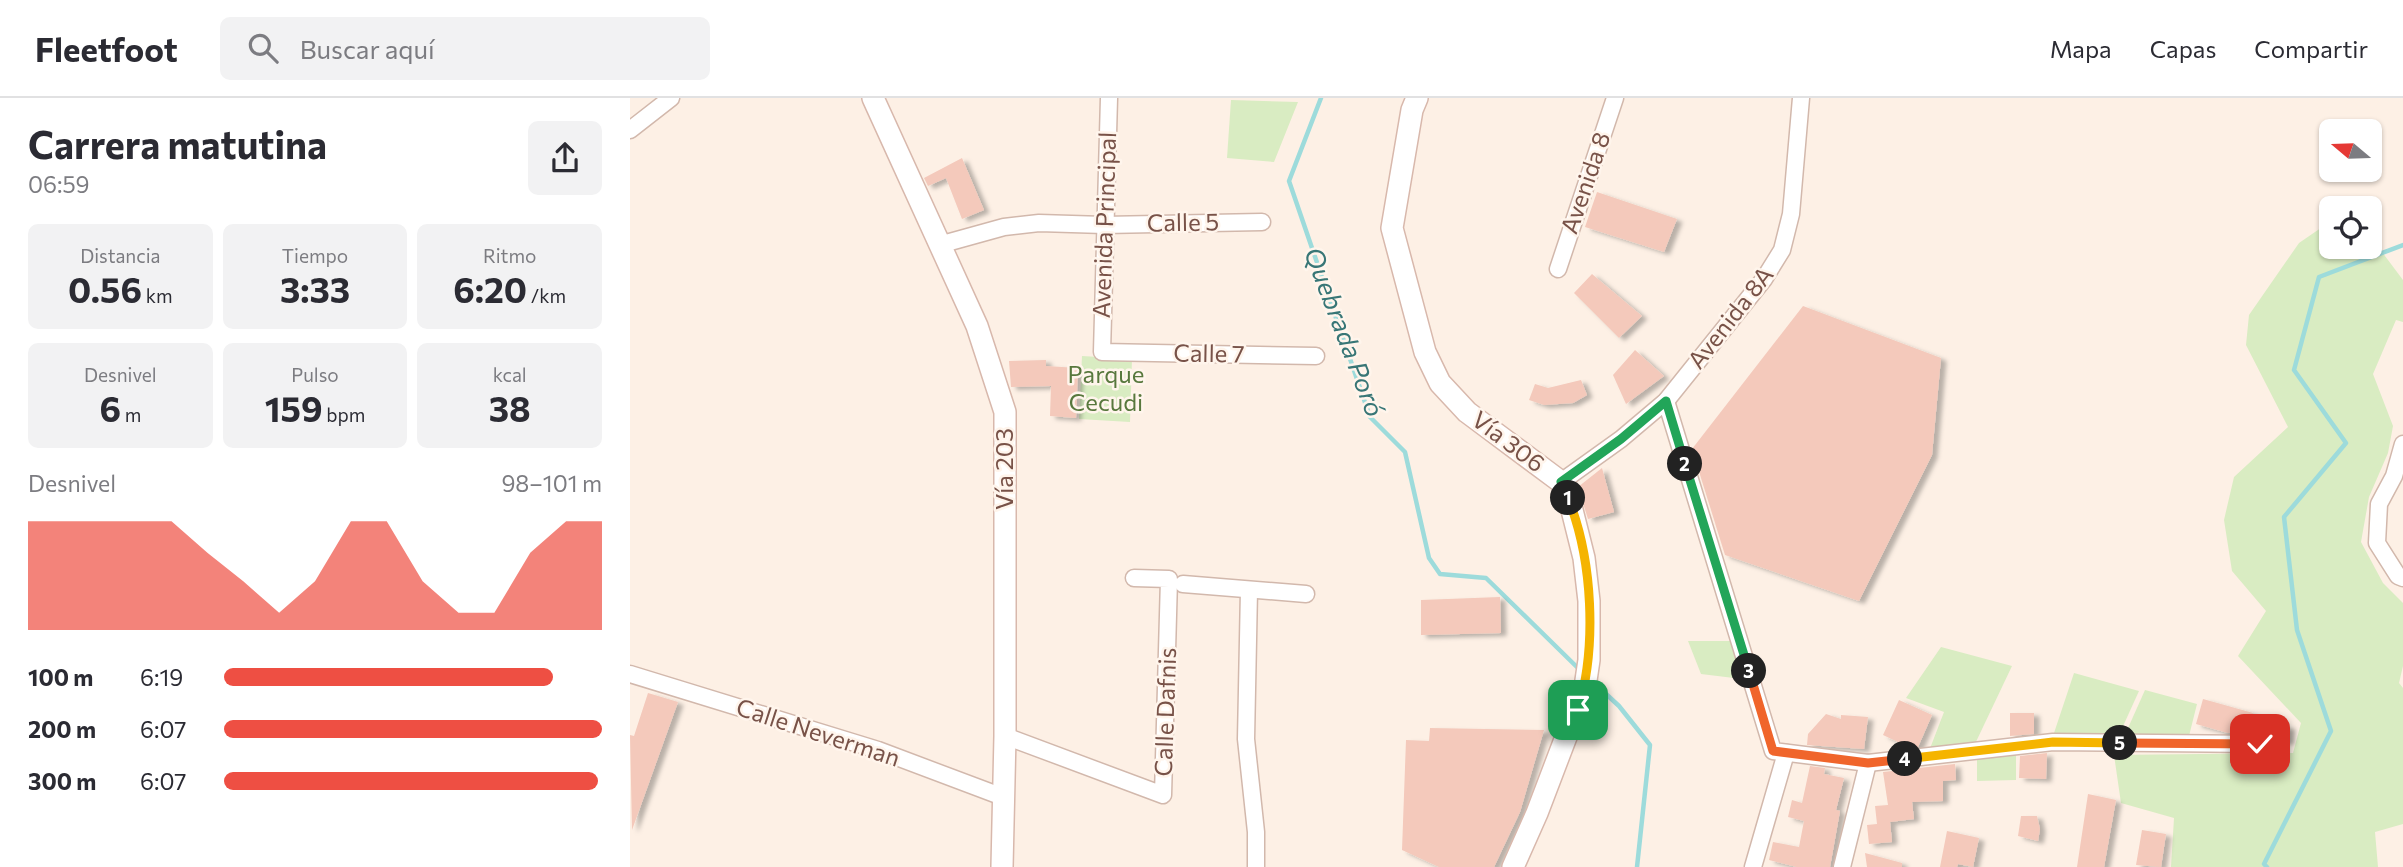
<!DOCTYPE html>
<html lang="es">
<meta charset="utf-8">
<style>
body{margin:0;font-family:Commissioner,sans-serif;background:#f2f2f3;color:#2b2b33;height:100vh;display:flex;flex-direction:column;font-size:26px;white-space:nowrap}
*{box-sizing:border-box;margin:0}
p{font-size:23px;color:#7c7c81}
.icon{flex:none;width:38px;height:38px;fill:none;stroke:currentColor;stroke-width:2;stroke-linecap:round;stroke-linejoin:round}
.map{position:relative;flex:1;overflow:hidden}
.panel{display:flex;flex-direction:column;background:#fff;width:630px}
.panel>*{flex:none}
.needle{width:46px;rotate:289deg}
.buttons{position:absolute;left:1689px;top:21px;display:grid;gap:14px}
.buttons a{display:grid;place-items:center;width:63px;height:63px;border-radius:10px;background:#fff;box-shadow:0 2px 5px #0004;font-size:35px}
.pin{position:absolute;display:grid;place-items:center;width:60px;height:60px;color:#fff;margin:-30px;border-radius:14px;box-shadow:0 4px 10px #0006}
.km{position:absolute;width:35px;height:35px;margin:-18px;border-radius:50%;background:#222;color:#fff;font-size:19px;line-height:35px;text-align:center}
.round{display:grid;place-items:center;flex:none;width:74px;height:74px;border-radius:10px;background:#f2f2f3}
.headline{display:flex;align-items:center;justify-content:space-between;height:119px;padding:0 28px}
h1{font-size:38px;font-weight:700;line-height:52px}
.figures{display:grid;grid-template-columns:repeat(3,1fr);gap:10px;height:119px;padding:7px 28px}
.figures div{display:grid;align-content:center;border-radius:10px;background:#f2f2f3;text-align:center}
.figures b{font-size:35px;font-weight:700}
.figures small{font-size:19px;font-weight:400}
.figures p{font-size:19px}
.chart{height:196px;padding:14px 28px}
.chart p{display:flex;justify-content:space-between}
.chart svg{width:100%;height:126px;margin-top:7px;fill:#ee4f43;opacity:.7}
ul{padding:0 28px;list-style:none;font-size:23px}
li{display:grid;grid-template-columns:112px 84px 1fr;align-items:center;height:52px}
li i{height:18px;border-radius:9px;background:#ee4f43}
header{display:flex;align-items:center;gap:42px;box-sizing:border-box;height:98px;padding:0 35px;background:#fff;border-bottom:2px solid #e1e1e2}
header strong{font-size:33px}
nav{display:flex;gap:38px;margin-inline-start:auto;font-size:24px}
.search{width:490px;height:63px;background:#f2f2f3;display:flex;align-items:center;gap:18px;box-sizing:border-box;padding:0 24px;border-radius:10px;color:#7c7c81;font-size:26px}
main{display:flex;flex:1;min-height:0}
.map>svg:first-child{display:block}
.green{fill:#d9ecc2}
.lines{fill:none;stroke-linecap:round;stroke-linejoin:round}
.stream{stroke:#9ddbdb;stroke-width:4.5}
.building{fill:#f4c9bb;filter:url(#shadow)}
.street-casing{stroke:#d2b8ac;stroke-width:19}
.secondary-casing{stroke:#d8b8ac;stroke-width:24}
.street{stroke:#fff;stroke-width:16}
.secondary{stroke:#fff;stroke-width:21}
.split-1-casing{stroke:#fff;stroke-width:14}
.split-2-casing{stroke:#fff;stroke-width:14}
.split-3-casing{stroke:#fff;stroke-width:14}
.split-4-casing{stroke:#fff;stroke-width:14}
.split-5-casing{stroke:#fff;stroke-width:14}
.split-6-casing{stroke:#fff;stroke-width:14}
.split-1{stroke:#f5b400;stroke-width:9}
.split-2{stroke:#22a559;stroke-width:9}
.split-3{stroke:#22a559;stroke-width:9}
.split-4{stroke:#f0652b;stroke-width:9}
.split-5{stroke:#f5b400;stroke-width:9}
.split-6{stroke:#f0652b;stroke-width:9}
.labels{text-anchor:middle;stroke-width:5;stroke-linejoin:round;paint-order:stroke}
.street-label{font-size:24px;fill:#785248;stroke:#fff5ec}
.park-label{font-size:24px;fill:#58783d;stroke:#fff5ec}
.water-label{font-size:26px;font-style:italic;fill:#387676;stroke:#fff5ec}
</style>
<header>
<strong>Fleetfoot</strong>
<div class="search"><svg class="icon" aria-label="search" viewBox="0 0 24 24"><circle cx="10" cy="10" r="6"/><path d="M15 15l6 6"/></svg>Buscar aquí</div>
<nav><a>Mapa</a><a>Capas</a><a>Compartir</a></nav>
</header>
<main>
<section class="panel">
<div class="headline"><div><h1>Carrera matutina</h1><p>06:59</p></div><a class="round"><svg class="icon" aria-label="share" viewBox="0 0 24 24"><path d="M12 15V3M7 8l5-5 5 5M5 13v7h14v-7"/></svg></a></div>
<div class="figures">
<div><p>Distancia</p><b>0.56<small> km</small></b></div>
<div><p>Tiempo</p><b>3:33</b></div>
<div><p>Ritmo</p><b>6:20<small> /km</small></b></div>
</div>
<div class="figures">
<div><p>Desnivel</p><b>6<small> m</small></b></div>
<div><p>Pulso</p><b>159<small> bpm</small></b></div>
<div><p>kcal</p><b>38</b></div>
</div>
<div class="chart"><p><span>Desnivel</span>98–101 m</p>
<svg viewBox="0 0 160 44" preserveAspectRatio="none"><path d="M0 44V6L10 6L20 6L30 6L40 6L50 17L60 27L70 38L80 27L90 6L100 6L110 27L120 38L130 38L140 17L150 6L160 6V44z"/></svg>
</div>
<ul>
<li><b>100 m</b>6:19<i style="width:87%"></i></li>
<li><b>200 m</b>6:07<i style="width:100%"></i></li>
<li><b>300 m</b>6:07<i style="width:99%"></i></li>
</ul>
</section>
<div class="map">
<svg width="1773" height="769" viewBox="0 0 1773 769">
<defs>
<filter id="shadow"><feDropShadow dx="5.5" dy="3" stdDeviation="2" flood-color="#0004"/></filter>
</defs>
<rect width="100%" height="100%" fill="#fdf0e5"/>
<!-- green -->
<g class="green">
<polygon points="601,2 668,4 644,64 597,60"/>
<polygon points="1701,123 1701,149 1740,149 1740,138 1773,182 1773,224 1766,222 1743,276 1763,328 1758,355 1739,399 1731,444 1753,485 1773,505 1773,568 1769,585 1773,590 1773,726 1745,734 1748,769 1541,769 1544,720 1491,705 1484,657 1663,655 1671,625 1608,558 1636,513 1602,473 1594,422 1604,379 1658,329 1616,247 1619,217 1669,145"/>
<polygon points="452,258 502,261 500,324 449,321"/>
<polygon points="1058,543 1101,543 1112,581 1071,576"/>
<polygon points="1311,549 1382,568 1344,648 1299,653 1314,614 1276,600"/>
<polygon points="1444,575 1509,593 1489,637 1423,638"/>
<polygon points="1515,592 1567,606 1559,638 1494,639"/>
<polygon points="1386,655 1386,682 1347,683 1347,656"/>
</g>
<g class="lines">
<!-- stream -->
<g class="stream">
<polyline points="691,0 659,83 740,319 775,354 799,460 810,476 856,480 951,573"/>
<polyline points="962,583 989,608 1020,647 1007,769"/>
<polyline points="1637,769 1634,766 1701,633 1667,532 1654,419 1716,345 1664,272 1689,179 1773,147"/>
</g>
</g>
<!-- building -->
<g class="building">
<polygon points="332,60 354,112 332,121 316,80 298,88 294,80"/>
<polygon points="967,94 1047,121 1034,154 955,129"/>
<polygon points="962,176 1012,218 989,240 944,195"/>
<polygon points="1173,208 1311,260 1302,357 1229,503 1095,457 1062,351"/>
<polygon points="1005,252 1034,278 996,306 983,277"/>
<polygon points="416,262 416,268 448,270 446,320 420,318 421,288 381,289 379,263"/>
<polygon points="951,282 957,297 943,305 914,307 899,302 905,286 918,290"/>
<polygon points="972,370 984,414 958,421 948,389"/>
<polygon points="870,499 871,535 791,537 791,502"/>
<polygon points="18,595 48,604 2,732 0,637 4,638"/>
<polygon points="1573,601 1623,615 1617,635 1598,635 1566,626"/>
<polygon points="1269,602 1302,617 1288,649 1281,650 1253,637"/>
<polygon points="1380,615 1404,615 1404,636 1380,638"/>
<polygon points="1196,616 1211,621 1211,617 1238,619 1234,651 1177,647 1178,636"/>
<polygon points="1645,627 1660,628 1659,644 1643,643"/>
<polygon points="800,630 914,632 890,714 864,769 809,769 772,752 776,642 799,643"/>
<polygon points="1417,655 1416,681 1389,680 1390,658"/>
<polygon points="1325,666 1326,682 1313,683 1313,703 1282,704 1284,721 1260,724 1262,744 1239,746 1237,727 1247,726 1245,708 1258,707 1253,674"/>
<polygon points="1180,668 1195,670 1194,676 1214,680 1206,712 1210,713 1200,769 1167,769 1139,762 1143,744 1169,749 1174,723 1158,719 1162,702 1172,705"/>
<polygon points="1458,696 1486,702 1474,769 1447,769"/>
<polygon points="1391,718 1407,718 1410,731 1408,743 1388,738"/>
<polygon points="1512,732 1536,736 1531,769 1506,767"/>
<polygon points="1317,733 1349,740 1343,769 1328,766 1327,769 1310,769"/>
<polygon points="1235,755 1272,765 1272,769 1237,769"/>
</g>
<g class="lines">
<defs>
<g id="street">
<polyline points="479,0 472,254 686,258"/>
<polyline points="0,32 41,0"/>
<polyline points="309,147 374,129 409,125 474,127 632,124"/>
<polyline points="928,171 985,0"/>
<polyline points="1036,303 1143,653 1238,665 1423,644 1630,646"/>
<polyline points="1773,346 1764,378 1749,406 1747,445 1768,478 1773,480"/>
<polyline points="931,384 991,341 1036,303 1134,181 1152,152 1161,116 1171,0"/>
<polyline points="553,486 676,496"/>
<polyline points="619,492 616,641 626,734 626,769"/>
<polyline points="0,576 248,652 373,699"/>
<polyline points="375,638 533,697 539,481 504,480"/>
<polyline points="1123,769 1156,655"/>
<polyline points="1212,769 1238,665"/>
</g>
<g id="secondary">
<polyline points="243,0 347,228 375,314 375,638 372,769"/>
<polyline points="787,0 782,12 762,130 795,254 810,285 837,314 931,384 940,404 954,460 959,503 959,562 955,589 907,715 883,769"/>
</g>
</defs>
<!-- street casing -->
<use href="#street" class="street-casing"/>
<!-- secondary casing -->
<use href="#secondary" class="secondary-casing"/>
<!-- street -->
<use href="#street" class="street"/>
<!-- secondary -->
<use href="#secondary" class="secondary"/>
</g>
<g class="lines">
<defs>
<path id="split-1" d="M938 400C963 462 967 549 948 612"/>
<polyline id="split-2" points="938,400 931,384 991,341 1036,303 1055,366"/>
<polyline id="split-3" points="1055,366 1119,573"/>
<polyline id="split-4" points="1119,573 1143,653 1238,665 1275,661"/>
<polyline id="split-5" points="1275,661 1423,644 1490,645"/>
<polyline id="split-6" points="1490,645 1630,646"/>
</defs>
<!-- split-1 casing -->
<use href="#split-1" class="split-1-casing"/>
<!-- split-2 casing -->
<use href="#split-2" class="split-2-casing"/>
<!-- split-3 casing -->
<use href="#split-3" class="split-3-casing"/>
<!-- split-4 casing -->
<use href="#split-4" class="split-4-casing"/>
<!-- split-5 casing -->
<use href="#split-5" class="split-5-casing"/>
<!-- split-6 casing -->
<use href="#split-6" class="split-6-casing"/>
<!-- split-1 -->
<use href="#split-1" class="split-1"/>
<!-- split-2 -->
<use href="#split-2" class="split-2"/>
<!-- split-3 -->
<use href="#split-3" class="split-3"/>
<!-- split-4 -->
<use href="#split-4" class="split-4"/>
<!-- split-5 -->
<use href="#split-5" class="split-5"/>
<!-- split-6 -->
<use href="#split-6" class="split-6"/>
</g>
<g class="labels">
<!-- street labels -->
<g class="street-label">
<text transform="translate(956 85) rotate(-71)" y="8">Avenida 8</text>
<text transform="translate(553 125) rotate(-1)" y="8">Calle 5</text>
<text transform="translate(475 127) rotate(-88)" y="8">Avenida Principal</text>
<text transform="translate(1101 220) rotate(-52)" y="8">Avenida 8A</text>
<text transform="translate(579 256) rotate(1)" y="8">Calle 7</text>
<text transform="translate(878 344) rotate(37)" y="8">Vía 306</text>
<text transform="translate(375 371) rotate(-90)" y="8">Vía 203</text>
<text transform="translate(536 614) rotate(-88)" y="8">Calle Dafnis</text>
<text transform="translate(188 635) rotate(18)" y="8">Calle Neverman</text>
</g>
<!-- park labels -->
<g class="park-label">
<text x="476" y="285">Parque<tspan x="476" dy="28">Cecudi</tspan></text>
</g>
<!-- water labels -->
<g class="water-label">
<text transform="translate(714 234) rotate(69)" y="9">Quebrada Poró</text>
</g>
</g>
</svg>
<div class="buttons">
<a><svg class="needle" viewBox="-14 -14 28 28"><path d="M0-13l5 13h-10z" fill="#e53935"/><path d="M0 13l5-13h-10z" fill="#7c7c81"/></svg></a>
<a><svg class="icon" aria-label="locate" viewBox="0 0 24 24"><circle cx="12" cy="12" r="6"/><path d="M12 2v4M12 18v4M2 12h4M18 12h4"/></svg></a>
</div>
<div class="pin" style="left:948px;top:612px;background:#1e9e55"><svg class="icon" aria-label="arrive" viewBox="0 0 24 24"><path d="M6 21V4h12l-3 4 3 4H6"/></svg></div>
<div class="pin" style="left:1630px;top:646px;background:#d93025"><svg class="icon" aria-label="check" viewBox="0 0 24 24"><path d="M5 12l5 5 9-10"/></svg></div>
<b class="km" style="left:938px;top:400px">1</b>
<b class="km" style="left:1055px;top:366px">2</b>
<b class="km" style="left:1119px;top:573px">3</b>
<b class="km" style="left:1275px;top:661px">4</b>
<b class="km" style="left:1490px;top:645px">5</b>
</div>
</main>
